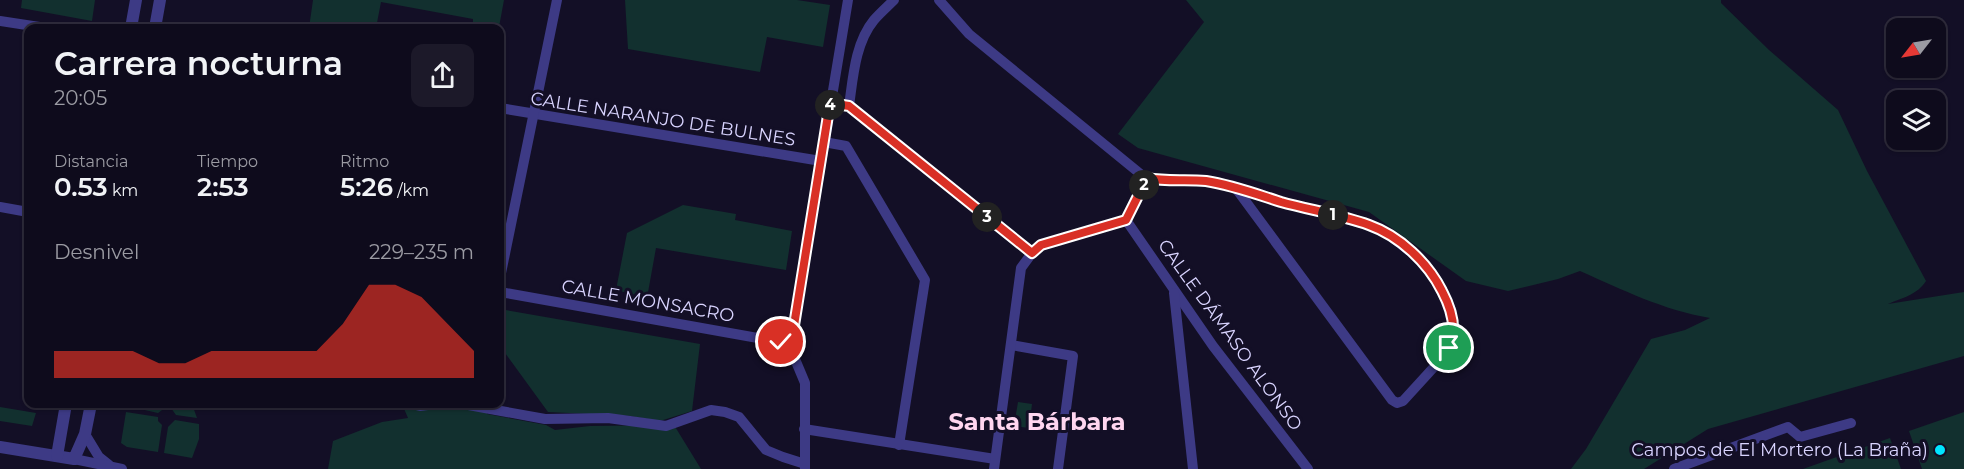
<!DOCTYPE html>
<html lang="es">
<meta charset="utf-8">
<style>
body{margin:0;font-family:Montserrat,sans-serif;background:#1c1929;color:#f1f3f6;height:100vh;display:flex;flex-direction:column;font-size:22px;white-space:nowrap}
*{box-sizing:border-box;margin:0}
p{font-size:20px;color:#9b9ba3}
.icon{flex:none;width:33px;height:33px;fill:none;stroke:currentColor;stroke-width:2;stroke-linecap:round;stroke-linejoin:round}
.map{position:relative;flex:1;overflow:hidden}
.drawer{position:absolute;left:24px;top:24px;width:480px;height:384px;display:flex;flex-direction:column;background:#0e0b1c;border-radius:12px;box-shadow:0 2px 4px #0004,0 0 0 2px #2e2b3b}
.drawer>*{flex:none}
.needle{width:39px;rotate:239deg}
.tools{position:absolute;left:1886px;top:18px;display:grid;gap:12px}
.tools a{display:grid;place-items:center;width:60px;height:60px;border-radius:12px;background:#0e0b1c;box-shadow:0 2px 4px #0004,0 0 0 2px #2e2b3b;font-size:30px}
.pin{position:absolute;display:grid;place-items:center;width:51px;height:51px;color:#fff;margin:-26px;border:3px solid #fff;border-radius:50%;box-shadow:0 2px 6px #0007}
.km{position:absolute;width:30px;height:30px;margin:-15px;border-radius:50%;background:#222;color:#fff;font-size:16px;line-height:30px;text-align:center}
.round{display:grid;place-items:center;flex:none;width:63px;height:63px;border-radius:12px;background:#1c1929}
.overview{display:flex;align-items:center;justify-content:space-between;height:102px;padding:0 30px}
h1{font-size:33px;font-weight:600;line-height:45px}
.metrics{display:grid;grid-template-columns:repeat(3,1fr);gap:9px;height:102px;padding:6px 30px}
.metrics div{display:grid;align-content:center}
.metrics b{font-size:26px;font-weight:600}
.metrics small{font-size:16px;font-weight:400}
.metrics p{font-size:16px}
.chart{height:168px;padding:12px 30px}
.chart p{display:flex;justify-content:space-between}
.chart svg{width:100%;height:108px;margin-top:6px;fill:#d93025;opacity:.7}
.map>svg:first-child{display:block}
.green{fill:#12302f}
.lines{fill:none;stroke-linecap:round;stroke-linejoin:round}
.minor{stroke:#3d3a85;stroke-width:10}
.tertiary{stroke:#3d3a85;stroke-width:12}
.route-casing{stroke:#fff;stroke-width:12}
.route{stroke:#d93025;stroke-width:8}
.poi-dot{fill:#00e5ff;stroke:#130f26;stroke-width:2}
.labels{text-anchor:middle;stroke-width:6;stroke-linejoin:round;paint-order:stroke}
.street-label{font-size:18px;fill:#d9d4ff;stroke:#130f26}
.poi-label{font-size:18px;fill:#d9d4ff;stroke:#130f26;text-anchor:end}
.district-label{font-size:24px;font-weight:bold;fill:#ffd6f0;stroke:#130f26}
</style>
<div class="map">
<svg width="1964" height="469" viewBox="0 0 1964 469">
<rect width="100%" height="100%" fill="#130f26"/>
<!-- green -->
<g class="green">
<polygon points="22,0 95,0 92,21 21,8"/>
<polygon points="313,0 504,0 499,27 473,22 473,19 381,2 376,28 309,28"/>
<polygon points="625,0 797,0 830,5 823,47 767,37 760,72 628,49"/>
<path d="M1186 0H1721V3L1769 50 1838 110 1867 171 1926 281C1917 295 1902 298 1888 304L1964 292V356L1708 429 1644 469H1571L1586 449 1651 339 1685 330 1710 318C1663 310 1623 290 1580 271L1558 279 1508 291 1466 281 1369 212 1138 148 1118 134 1204 22Z"/>
<polygon points="683,205 736,214 735,220 792,231 786,270 656,248 647,298 616,290 627,233"/>
<polygon points="500,309 700,344 692,411 660,421 630,416 548,412 500,346"/>
<polygon points="1018,402 1032,404 1029,428 1014,426"/>
<polygon points="127,404 192,404 197,418 176,415 171,408 166,407 158,413 127,406"/>
<polygon points="402,404 488,404 487,414 546,425 555,430 590,426 674,425 701,469 328,469 333,441 382,422 408,418"/>
<polygon points="0,407 36,413 32,426 0,421"/>
<polygon points="126,412 158,417 158,421 162,425 158,452 127,447 121,443"/>
<polygon points="1964,412 1964,469 1922,469 1909,431"/>
<polygon points="175,420 199,424 199,439 192,458 164,453 168,427"/>
<polygon points="1890,438 1901,469 1803,469"/>
</g>
<g class="lines">
<!-- minor -->
<g class="minor">
<polyline points="939,0 969,34 1143,176 1157,180 1206,181 1235,187 1282,202 1369,225 1388,234 1416,256 1436,279 1446,298 1451,310 1454,334 1452,341 1445,355 1403,401 1397,403 1392,400 1235,187"/>
<polyline points="0,21 46,28"/>
<polyline points="830,103 849,106 1032,253"/>
<path d="M849 106C853 78 855 43 874 20 880 13 887 7 894 0"/>
<polyline points="500,108 821,161"/>
<polyline points="824,142 846,146 925,280 899,445"/>
<polyline points="0,207 28,212"/>
<polyline points="1126,220 1213,346 1308,469"/>
<polyline points="500,278 557,0"/>
<polyline points="500,292 791,344"/>
<polyline points="1174,293 1193,469"/>
<polyline points="1011,345 1073,356 1058,469"/>
<polyline points="412,404 420,406 435,404"/>
<polyline points="463,404 545,419 608,418 666,426 711,410 725,412 739,417 766,450 783,457 805,464"/>
<polyline points="804,429 995,459"/>
<polyline points="85,434 99,457 109,465"/>
<polyline points="74,459 122,469"/>
<polyline points="805,469 805,383 792,352 791,344 848,0"/>
<polyline points="994,469 1021,268 1032,253 1041,245 1126,220 1147,178"/>
<polyline points="1674,469 1788,427 1800,437 1851,423"/>
</g>
<!-- tertiary -->
<g class="tertiary">
<polyline points="131,28 136,0"/>
<polyline points="155,28 160,0"/>
<polyline points="0,447 74,459 85,434 91,404"/>
<polyline points="57,456 66,404"/>
</g>
</g>
<g class="lines">
<defs>
<path id="route" d="M781 342 791 344 830 103 849 106 1032 253 1041 245 1126 220 1147 178C1167 182 1187 179 1206 181 1232 185 1256 194 1281 202 1310 210 1341 215 1369 225 1400 236 1428 263 1442 291 1451 308 1458 329 1449 348"/>
</defs>
<!-- route casing -->
<use href="#route" class="route-casing"/>
<!-- route -->
<use href="#route" class="route"/>
</g>
<!-- markers -->
<circle class="poi-dot" cx="1940" cy="450" r="6"/>
<g class="labels">
<!-- street labels -->
<g class="street-label">
<text transform="translate(663 119) rotate(9)" y="6">CALLE NARANJO DE BULNES</text>
<text transform="translate(648 301) rotate(10)" y="6">CALLE MONSACRO</text>
<text transform="translate(1230 335) rotate(54)" y="6">CALLE DÁMASO ALONSO</text>
</g>
<!-- poi labels -->
<g class="poi-label">
<text x="1928" y="456">Campos de El Mortero (La Braña)</text>
</g>
<!-- district labels -->
<g class="district-label">
<text x="1037" y="430">Santa Bárbara</text>
</g>
</g>
</svg>
<div class="tools">
<a><svg class="needle" viewBox="-14 -14 28 28"><path d="M0-13l5 13h-10z" fill="#e53935"/><path d="M0 13l5-13h-10z" fill="#9b9ba3"/></svg></a>
<a><svg class="icon" aria-label="layers" viewBox="0 0 24 24"><path d="M12 4l9 5-9 5-9-5zM3 14l9 5 9-5"/></svg></a>
</div>
<div class="pin" style="left:1449px;top:348px;background:#1e9e55"><svg class="icon" aria-label="arrive" viewBox="0 0 24 24"><path d="M6 21V4h12l-3 4 3 4H6"/></svg></div>
<div class="pin" style="left:781px;top:342px;background:#d93025"><svg class="icon" aria-label="check" viewBox="0 0 24 24"><path d="M5 12l5 5 9-10"/></svg></div>
<b class="km" style="left:1333px;top:215px">1</b>
<b class="km" style="left:1144px;top:185px">2</b>
<b class="km" style="left:987px;top:217px">3</b>
<b class="km" style="left:830px;top:105px">4</b>
<section class="drawer">
<div class="overview"><div><h1>Carrera nocturna</h1><p>20:05</p></div><a class="round"><svg class="icon" aria-label="share" viewBox="0 0 24 24"><path d="M12 15V3M7 8l5-5 5 5M5 13v7h14v-7"/></svg></a></div>
<div class="metrics">
<div><p>Distancia</p><b>0.53<small> km</small></b></div>
<div><p>Tiempo</p><b>2:53</b></div>
<div><p>Ritmo</p><b>5:26<small> /km</small></b></div>
</div>
<div class="chart"><p><span>Desnivel</span>229–235 m</p>
<svg viewBox="0 0 160 44" preserveAspectRatio="none"><path d="M0 44V33L10 33L20 33L30 33L40 38L50 38L60 33L70 33L80 33L90 33L100 33L110 22L120 6L130 6L140 11L150 22L160 33V44z"/></svg>
</div>
</section>
</div>
